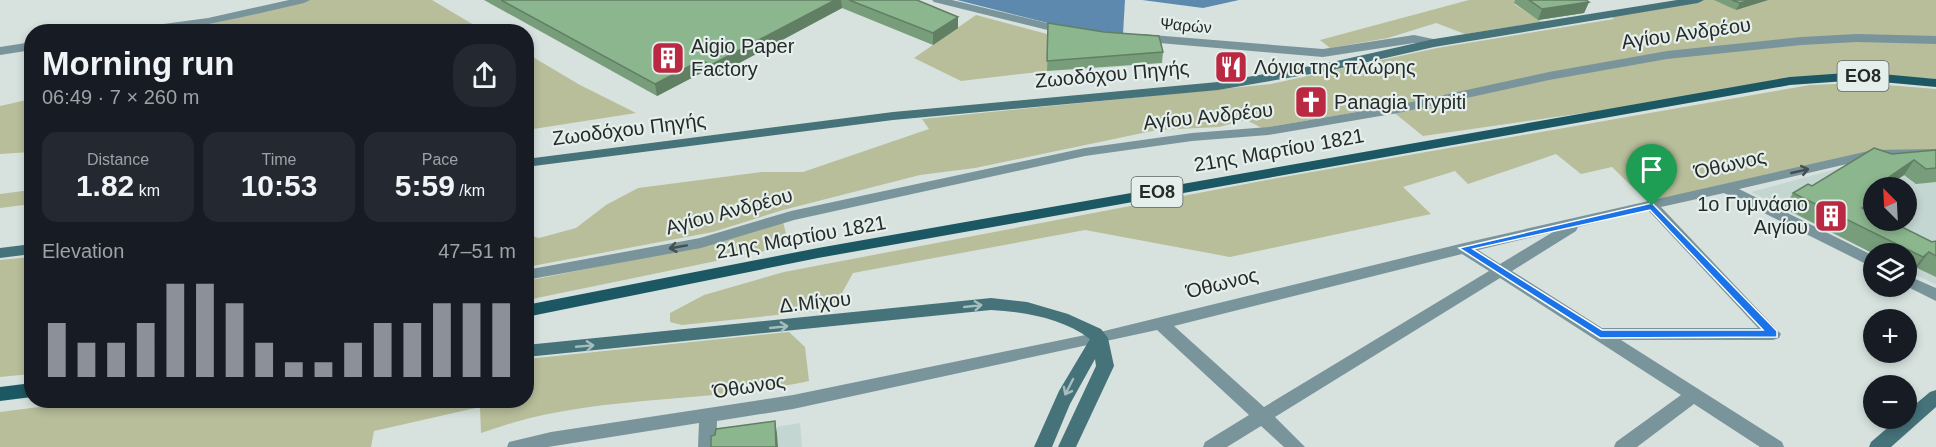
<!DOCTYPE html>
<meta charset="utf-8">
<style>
body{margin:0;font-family:Helvetica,sans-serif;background:#242831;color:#f1f3f6;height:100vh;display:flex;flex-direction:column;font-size:22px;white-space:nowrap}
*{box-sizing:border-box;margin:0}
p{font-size:20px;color:#9ea1a6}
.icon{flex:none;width:33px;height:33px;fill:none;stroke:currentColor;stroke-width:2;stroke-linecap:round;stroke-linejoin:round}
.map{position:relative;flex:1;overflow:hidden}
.sheet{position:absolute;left:24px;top:24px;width:510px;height:384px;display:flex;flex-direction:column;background:#171b24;border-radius:24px;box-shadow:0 3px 9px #0003}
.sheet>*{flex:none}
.needle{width:39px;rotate:336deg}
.fabs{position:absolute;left:1863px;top:177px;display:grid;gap:12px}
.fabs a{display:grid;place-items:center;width:54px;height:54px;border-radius:50%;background:#171b24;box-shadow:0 3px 9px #0003;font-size:30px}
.pin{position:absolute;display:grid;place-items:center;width:51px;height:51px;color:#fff;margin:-62px -26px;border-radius:50% 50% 50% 0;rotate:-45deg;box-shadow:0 0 6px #0007}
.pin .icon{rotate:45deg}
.round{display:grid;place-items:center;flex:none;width:63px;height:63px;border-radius:24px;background:#242831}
.overview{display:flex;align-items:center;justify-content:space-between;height:102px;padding:0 18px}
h1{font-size:33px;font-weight:800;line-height:45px}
.metrics{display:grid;grid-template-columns:repeat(3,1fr);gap:9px;height:102px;padding:6px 18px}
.metrics div{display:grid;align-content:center;border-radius:15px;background:#242831;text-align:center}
.metrics b{font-size:30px;font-weight:800}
.metrics small{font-size:16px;font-weight:400}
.metrics p{font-size:16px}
.chart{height:168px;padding:12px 18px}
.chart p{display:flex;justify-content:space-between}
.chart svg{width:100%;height:108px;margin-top:6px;stroke:#8c9099;stroke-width:6}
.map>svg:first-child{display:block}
.built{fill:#c4d6d2;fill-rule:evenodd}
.green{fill:#b8bd9a}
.water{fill:#5c89ad}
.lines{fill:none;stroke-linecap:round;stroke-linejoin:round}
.street{fill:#79959b;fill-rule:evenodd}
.secondary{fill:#46727a;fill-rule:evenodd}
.primary{fill:#1c5863;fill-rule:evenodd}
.wall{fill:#789d7a}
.shaded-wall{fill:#617f63}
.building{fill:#8bb68e;stroke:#617f63;stroke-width:1.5}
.oneway{stroke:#434f51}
.oneway2{stroke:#a5bdbe}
.route{fill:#1a73e8;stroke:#fff;stroke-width:1.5;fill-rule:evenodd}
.labels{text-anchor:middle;stroke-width:4.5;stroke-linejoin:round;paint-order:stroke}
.far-street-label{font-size:16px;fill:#262a29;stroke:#e4efec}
.shield{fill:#e4efec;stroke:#5f6564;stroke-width:1.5}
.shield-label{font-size:18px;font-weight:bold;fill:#262a29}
.street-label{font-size:20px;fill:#262a29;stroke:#e4efec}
.poi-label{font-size:20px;fill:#262a29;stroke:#e4efec;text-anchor:start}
</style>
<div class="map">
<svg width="1936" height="447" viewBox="0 0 1936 447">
<rect width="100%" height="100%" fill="#d7e2df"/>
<!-- built -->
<g class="built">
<path d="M1880 157 1936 158V285L1907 270 1906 254H1873L1751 192ZM1874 188H1906V220H1874Z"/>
<polygon points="800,423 802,447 714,447 715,437"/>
</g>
<!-- green -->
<g class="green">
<polygon points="298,0 432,0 484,31 158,32 157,26 207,20"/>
<polygon points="1469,0 1530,0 1514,4 1542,22 1465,34 1436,23 1388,38 1330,48 1320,40"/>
<polygon points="1698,0 1721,0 1736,10 1768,0 1936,0 1936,79 1846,73 1807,77 1753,89 1423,136 1387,107 1262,128 1246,120 1219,127 1157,130 975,168 920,175 783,210 713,232 527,267 527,235 539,238 576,228 606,205 638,188 762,172 803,172 929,129 922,119 1271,84 1437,48 1614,19 1611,16"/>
<polygon points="976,15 1047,34 1047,71 961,81 914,58"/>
<polygon points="526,53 580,85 636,113 527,130"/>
<polygon points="1862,83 1936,89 1936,153 1873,154 1652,206 1612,167 1581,174 1556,154 1468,184 1455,171 1403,187 1431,214 1230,257 1085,230 853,273 837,302 825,310 682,325 670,322 670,313 704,295 784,272 1272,179 1810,85"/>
<polygon points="31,99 31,152 0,154 0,106"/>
<polygon points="31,190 31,204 0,208 0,194"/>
<polygon points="783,222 789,246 527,300 526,281 701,246"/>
<polygon points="31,257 31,374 0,377 0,260"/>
<path d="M789 332 805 347 809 381C717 401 621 396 530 418 513 422 497 428 481 433L480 407 374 431 371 447H0V412L94 400H526L527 359Z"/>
</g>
<!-- water -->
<g class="water">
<polygon points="957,0 1125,0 1123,34 1064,27"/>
<polygon points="1142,0 1239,0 1203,8"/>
</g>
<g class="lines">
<!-- street -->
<g class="street">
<path d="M289 0H310L304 3C246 16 188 32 128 32L134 28 208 18Z"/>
<polygon points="932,0 952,0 1072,29 1074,31 1068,35 934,2"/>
<polygon points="1140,34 1323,49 1414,35 1438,40 1440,43 1434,47 1414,43 1323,57 1136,41 1136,35"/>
<polygon points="1857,34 1936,36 1936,44 1857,42 1801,45 1667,59 1549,80 1398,113 1268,135 1192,141 1085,156 794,220 701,248 526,280 526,270 700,238 791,211 1085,148 1192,133 1268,127 1398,105 1549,72 1667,51 1801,37"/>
<polygon points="32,42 32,50 0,55 0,47"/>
<path d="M1936 149V157L1873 158 1739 189 1874 256V268L1724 193 1661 207 1781 334 1779 338 1773 340H1621L1782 442 1784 447H1760L1694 404 1637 447H1614L1616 442 1681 395 1500 278 1275 417 1305 447H1284L1261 426 1227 447H1203L1205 442 1249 415 1157 330 793 409 717 421 716 447H698L699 423 548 447H507L509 442 551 432 793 395 1100 332 1464 243 1873 150ZM1648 210 1758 328H1602L1512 271 1576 231 1578 227ZM1553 232 1500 264 1478 250ZM1462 254 1489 271 1264 407 1174 326Z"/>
<polygon points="1906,275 1936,288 1936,301 1906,286"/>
</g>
<!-- secondary -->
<g class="secondary">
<polygon points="1677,0 1704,0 1698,3 1434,47 1328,71 1218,90 893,120 526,167 526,159 893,112 1218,82 1328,63 1434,39"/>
<polygon points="32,244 32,254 0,258 0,248"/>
<path d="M991 298 1027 302 1068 314 1101 329 1108 338 1114 366 1076 447H1058L1096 366 1095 359 1070 404 1052 447H1034L1059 391 1090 339C1062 318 1025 312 991 310L526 357V345Z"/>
<polygon points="1936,390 1936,407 1891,447 1869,447 1871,442 1899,418 1906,418 1906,412 1930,392"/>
</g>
<!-- primary -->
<g class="primary">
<polygon points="1860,72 1936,79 1936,87 1860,80 1790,85 818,258 526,317 526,305 818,248 1790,77"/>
<polygon points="32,383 32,397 0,401 0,387"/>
</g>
</g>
<!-- wall -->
<g class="wall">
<polygon points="484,0 917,0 958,28 933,45 842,8 713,77 703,72 657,96"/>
<polygon points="1515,0 1586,0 1589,2 1584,13 1538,20 1514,3"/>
<polygon points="1714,0 1768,0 1736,10"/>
<polygon points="1048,23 1163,52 1162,63 1047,71"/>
<polygon points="1936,150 1936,182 1916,184 1904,175 1886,187 1874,188 1874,208 1868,211 1932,242 1936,241 1936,277 1917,268 1911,272 1906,270 1906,254 1874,254 1784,208 1793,193 1892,154"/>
</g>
<!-- shaded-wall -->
<g class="shaded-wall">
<polygon points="835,0 841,0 842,8 713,77 711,65"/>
<polygon points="1750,0 1768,0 1736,10 1740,3"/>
<polygon points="1589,2 1584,13 1538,20 1542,9"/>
<polygon points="958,17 958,28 933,45 933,33"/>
<polygon points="701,60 703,72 657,96 655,84"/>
<polygon points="1914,160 1904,175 1885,188 1879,184"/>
<polygon points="1874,200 1874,208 1852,223 1862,208"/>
<polygon points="1929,252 1917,268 1911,272 1923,257"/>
<polygon points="775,421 777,434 778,447 776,447"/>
</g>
<!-- building -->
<g class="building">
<polygon points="501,0 835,0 711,65 701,60 655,84"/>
<polygon points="849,0 917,0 958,17 933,33"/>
<polygon points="1529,0 1586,0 1589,2 1542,9"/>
<polygon points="1732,0 1750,0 1740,3"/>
<polygon points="1048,23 1104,32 1159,36 1163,52 1047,61"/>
<polygon points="1874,148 1892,154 1936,150 1936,168 1926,169 1914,160 1879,184 1887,188 1874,188 1874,200 1862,208 1874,214 1874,220 1888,220 1932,242 1936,241 1936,256 1929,252 1923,257 1793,193 1808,184 1812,186"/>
<polygon points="775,421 776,447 711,447 711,436 715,435 716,429"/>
</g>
<!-- one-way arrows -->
<defs><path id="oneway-shaft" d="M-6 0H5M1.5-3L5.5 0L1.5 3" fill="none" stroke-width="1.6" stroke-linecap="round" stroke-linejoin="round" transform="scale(1.5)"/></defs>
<g class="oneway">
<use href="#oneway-shaft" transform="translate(1800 171) rotate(-13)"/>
<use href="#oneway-shaft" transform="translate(678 247) rotate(170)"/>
</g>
<g class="oneway2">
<use href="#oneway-shaft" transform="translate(973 306) rotate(-6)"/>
<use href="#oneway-shaft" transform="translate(779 327) rotate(-6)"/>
<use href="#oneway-shaft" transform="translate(585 346) rotate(-5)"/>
<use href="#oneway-shaft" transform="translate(1069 387) rotate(117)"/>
</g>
<!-- route -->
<path class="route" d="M1652 203 1777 331V337L1600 338 1459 248ZM1650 210 1763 330H1602L1473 249Z"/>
<!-- icons -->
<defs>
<symbol id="building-square" viewBox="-11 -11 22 22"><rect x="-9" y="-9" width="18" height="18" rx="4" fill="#ba2941" stroke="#e4efec"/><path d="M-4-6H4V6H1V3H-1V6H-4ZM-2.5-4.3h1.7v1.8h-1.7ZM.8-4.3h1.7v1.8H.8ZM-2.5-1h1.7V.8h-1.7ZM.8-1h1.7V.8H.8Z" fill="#fff"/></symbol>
<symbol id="restaurant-square" viewBox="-11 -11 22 22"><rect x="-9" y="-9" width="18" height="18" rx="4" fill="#ba2941" stroke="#e4efec"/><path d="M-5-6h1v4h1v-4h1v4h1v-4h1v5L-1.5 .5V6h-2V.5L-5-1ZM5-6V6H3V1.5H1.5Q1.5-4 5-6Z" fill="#fff"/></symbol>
<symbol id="church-square" viewBox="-11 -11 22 22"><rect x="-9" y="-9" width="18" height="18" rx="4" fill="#ba2941" stroke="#e4efec"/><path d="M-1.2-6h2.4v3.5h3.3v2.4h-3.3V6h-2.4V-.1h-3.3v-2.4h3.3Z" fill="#fff"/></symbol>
</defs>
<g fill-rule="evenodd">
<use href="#building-square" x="649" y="39" width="38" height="38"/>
<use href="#restaurant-square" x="1212" y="48" width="38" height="38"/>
<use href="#church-square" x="1292" y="83" width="38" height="38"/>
<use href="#building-square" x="1812" y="197" width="38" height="38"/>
</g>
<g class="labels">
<!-- far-street labels -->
<g class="far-street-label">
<text transform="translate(1186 25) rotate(5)" y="6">Ψαρών</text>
</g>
<!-- shield labels -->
<g class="shield">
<rect x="1837.5" y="61" width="51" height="30" rx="4.5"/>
<rect x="1131.5" y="177" width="51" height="30" rx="4.5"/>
</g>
<g class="shield-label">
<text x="1863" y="82">ΕΟ8</text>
<text x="1157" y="198">ΕΟ8</text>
</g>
<!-- street labels -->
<g class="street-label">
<text transform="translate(1686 33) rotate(-8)" y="7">Αγίου Ανδρέου</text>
<text transform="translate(1112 74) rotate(-5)" y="7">Ζωοδόχου Πηγής</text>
<text transform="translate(1208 116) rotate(-6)" y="7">Αγίου Ανδρέου</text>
<text transform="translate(629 129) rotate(-7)" y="7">Ζωοδόχου Πηγής</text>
<text transform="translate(1279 150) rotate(-10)" y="7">21ης Μαρτίου 1821</text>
<text transform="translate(1730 164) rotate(-13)" y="7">Όθωνος</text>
<text transform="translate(729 211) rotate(-15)" y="7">Αγίου Ανδρέου</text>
<text transform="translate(801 237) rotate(-10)" y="7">21ης Μαρτίου 1821</text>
<text transform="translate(1222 283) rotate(-14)" y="7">Όθωνος</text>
<text transform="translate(815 302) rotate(-6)" y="7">Δ.Μίχου</text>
<text transform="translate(749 386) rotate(-9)" y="7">Όθωνος</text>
</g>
<!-- poi labels -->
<g class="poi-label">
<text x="691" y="53">Aigio Paper<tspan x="691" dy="23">Factory</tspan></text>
<text x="1254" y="74">Λόγια της πλώρης</text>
<text x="1334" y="109">Panagia Trypiti</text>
<text x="1808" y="211" text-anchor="end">1ο Γυμνάσιο<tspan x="1808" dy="23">Αιγίου</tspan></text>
</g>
</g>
</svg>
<div class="fabs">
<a><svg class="needle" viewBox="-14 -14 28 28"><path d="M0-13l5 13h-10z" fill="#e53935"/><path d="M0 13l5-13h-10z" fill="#9ea1a6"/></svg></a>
<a><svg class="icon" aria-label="layers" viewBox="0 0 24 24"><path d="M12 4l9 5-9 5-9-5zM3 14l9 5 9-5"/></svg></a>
<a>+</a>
<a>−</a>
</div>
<div class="pin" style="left:1652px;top:206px;background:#1e9e55"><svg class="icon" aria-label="arrive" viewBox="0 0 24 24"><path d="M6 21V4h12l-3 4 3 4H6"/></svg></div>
<section class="sheet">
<div class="overview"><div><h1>Morning run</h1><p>06:49 · 7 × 260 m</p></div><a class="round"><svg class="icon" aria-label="share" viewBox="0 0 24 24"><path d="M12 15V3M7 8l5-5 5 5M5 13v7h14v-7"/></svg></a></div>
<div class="metrics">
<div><p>Distance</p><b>1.82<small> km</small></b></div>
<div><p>Time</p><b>10:53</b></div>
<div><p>Pace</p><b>5:59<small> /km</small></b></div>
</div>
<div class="chart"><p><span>Elevation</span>47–51 m</p>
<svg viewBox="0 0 160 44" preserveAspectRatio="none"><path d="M5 44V22M15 44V30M25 44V30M35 44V22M45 44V6M55 44V6M65 44V14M75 44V30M85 44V38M95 44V38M105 44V30M115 44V22M125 44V22M135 44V14M145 44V14M155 44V14"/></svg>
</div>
</section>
</div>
